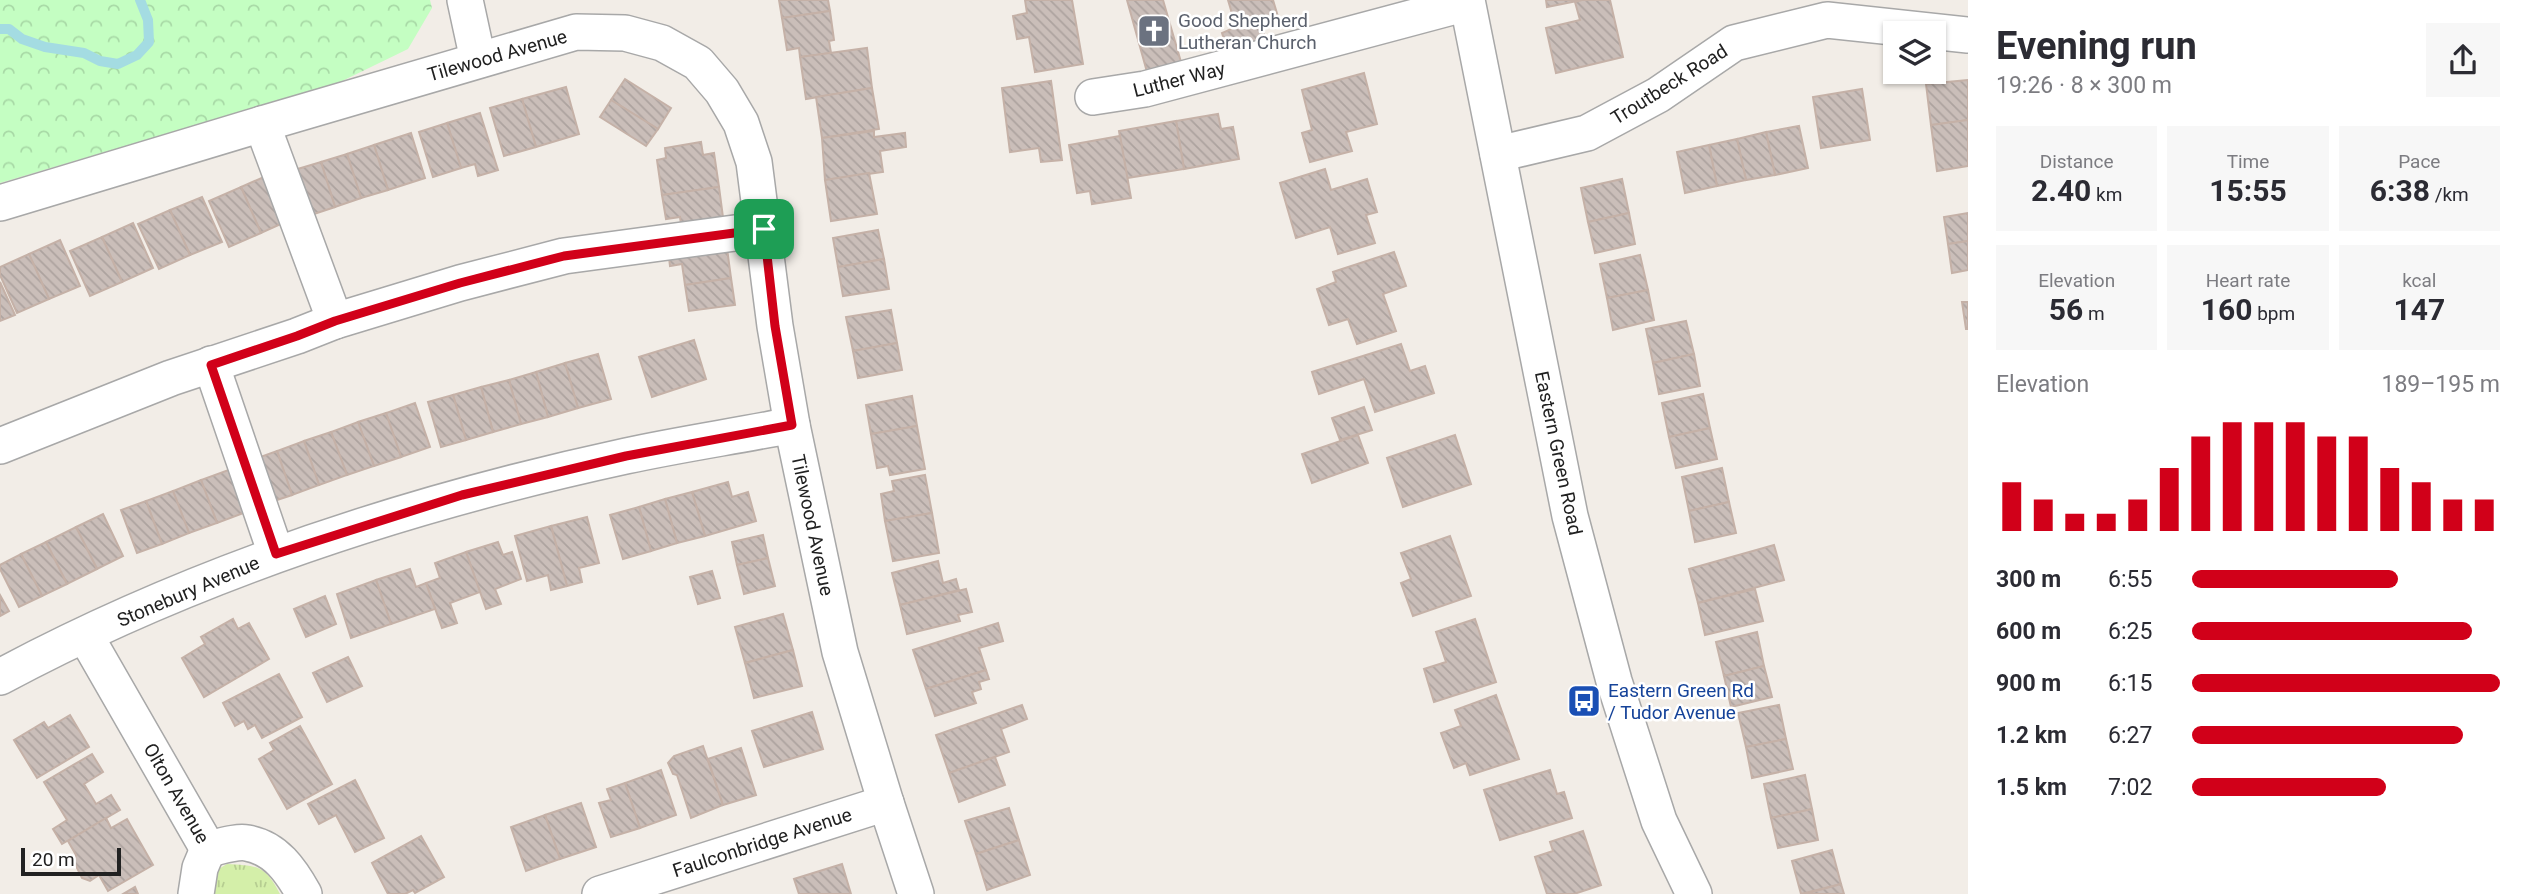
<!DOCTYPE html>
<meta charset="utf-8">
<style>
body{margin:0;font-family:Roboto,sans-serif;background:#f7f7f7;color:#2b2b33;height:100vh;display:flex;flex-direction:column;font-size:26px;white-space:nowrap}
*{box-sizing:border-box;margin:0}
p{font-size:23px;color:#7c7c81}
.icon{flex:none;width:38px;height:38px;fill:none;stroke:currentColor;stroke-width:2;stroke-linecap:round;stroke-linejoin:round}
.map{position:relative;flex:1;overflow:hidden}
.details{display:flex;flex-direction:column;background:#fff;width:560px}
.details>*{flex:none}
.buttons{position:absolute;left:1883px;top:21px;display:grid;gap:14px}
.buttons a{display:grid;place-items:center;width:63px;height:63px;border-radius:0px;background:#fff;box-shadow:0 2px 5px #0004;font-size:35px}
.scale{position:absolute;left:21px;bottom:18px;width:100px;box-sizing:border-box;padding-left:7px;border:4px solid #212121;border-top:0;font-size:19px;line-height:24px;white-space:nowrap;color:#212121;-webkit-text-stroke:5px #fff;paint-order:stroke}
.pin{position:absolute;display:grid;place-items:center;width:60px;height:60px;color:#fff;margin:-30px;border-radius:14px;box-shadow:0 4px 10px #0006}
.round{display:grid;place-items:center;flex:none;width:74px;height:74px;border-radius:0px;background:#f7f7f7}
.overview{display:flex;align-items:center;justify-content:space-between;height:119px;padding:0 28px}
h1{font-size:38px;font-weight:700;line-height:52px}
.stats{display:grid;grid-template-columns:repeat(3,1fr);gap:10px;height:119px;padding:7px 28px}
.stats div{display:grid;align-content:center;border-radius:0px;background:#f7f7f7;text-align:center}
.stats b{font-size:30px;font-weight:700}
.stats small{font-size:19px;font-weight:400}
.stats p{font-size:19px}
.chart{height:196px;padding:14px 28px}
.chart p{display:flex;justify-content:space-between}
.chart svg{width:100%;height:126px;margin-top:7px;stroke:#d10019;stroke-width:6}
ul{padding:0 28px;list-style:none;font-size:23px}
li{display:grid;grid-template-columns:112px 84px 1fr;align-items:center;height:52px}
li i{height:18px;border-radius:9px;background:#d10019}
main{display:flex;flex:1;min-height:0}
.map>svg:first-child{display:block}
.grass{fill:url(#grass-tufts)}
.park{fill:url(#park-crowns)}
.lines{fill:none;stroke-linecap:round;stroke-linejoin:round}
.stream{stroke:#a4dce2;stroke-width:10}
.building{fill:url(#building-back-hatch);stroke:#c5b1a7;stroke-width:2}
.minor-casing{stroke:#a8a8a8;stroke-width:38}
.minor{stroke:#fff;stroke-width:35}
.route-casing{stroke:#fff;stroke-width:14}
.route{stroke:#d10019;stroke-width:9}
.labels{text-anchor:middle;stroke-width:5;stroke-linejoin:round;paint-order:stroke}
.worship-label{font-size:19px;fill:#5b616d;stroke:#fff;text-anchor:start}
.street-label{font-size:19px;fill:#212121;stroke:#fff}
.transit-label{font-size:19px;fill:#164399;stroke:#fff;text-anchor:start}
</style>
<main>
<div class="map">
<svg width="1968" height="894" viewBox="0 0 1968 894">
<defs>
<pattern id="grass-tufts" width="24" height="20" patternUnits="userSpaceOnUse" patternTransform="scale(1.75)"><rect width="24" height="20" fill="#d4efa9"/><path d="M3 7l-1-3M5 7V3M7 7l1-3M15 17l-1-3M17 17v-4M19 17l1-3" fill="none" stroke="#b6cd91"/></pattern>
<pattern id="park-crowns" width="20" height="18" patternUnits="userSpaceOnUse" patternTransform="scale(1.75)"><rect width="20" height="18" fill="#c4fec2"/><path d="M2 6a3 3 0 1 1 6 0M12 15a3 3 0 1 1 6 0" fill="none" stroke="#a8d9a6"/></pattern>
<pattern id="building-back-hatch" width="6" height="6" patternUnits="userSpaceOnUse" patternTransform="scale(1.75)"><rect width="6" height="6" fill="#cabeb9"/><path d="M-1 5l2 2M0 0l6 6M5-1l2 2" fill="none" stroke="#ada39f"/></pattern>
</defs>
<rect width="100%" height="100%" fill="#f2ede7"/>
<!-- grass -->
<path class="grass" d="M227 864C258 866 265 865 280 894H203L205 877Z"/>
<!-- park -->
<polygon class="park" points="0,0 430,0 432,8 408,49 336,84 0,183"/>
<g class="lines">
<!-- stream -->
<polyline class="stream" points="0,29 9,29 22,39 45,47 84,53 100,61 118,64 137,55 149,42 148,20 140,0"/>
</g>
<!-- building -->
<g class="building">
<polygon points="779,0 828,0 830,11 782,18"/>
<polygon points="1025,0 1072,0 1083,64 1035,72 1029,37 1017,39 1013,16 1027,13"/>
<polygon points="1127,0 1163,0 1181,62 1147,72"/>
<polygon points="1228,0 1273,0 1279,20 1261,26 1266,39 1228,51 1222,33 1236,27"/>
<polygon points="1546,0 1582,0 1547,7"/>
<polygon points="1582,0 1610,0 1623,57 1556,73 1546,28 1580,20 1575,2"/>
<polygon points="830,11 834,40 829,41 831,53 800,57 799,48 787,50 782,18"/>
<polygon points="867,48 872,88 806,99 800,57"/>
<polygon points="1364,73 1377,124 1346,132 1352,151 1310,162 1302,133 1312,130 1302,90"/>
<polygon points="625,79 671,108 658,129 611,100"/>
<polygon points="1968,80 1968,120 1931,125 1926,84"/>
<polygon points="1051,81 1062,160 1041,162 1039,148 1010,152 1002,88"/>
<polygon points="566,87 579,134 536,147 522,99"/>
<polygon points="872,88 879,129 822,138 816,97"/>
<polygon points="1862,89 1870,140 1821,148 1813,97"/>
<polygon points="522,99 536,147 504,156 490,108"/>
<polygon points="611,100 658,129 646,146 600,117"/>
<polygon points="480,113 498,170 478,176 475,164 461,168 447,123"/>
<polygon points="1218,114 1221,129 1233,127 1239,159 1184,169 1176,121"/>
<polygon points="1968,120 1968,166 1937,171 1931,125"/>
<polygon points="1176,121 1184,169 1127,178 1119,131"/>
<polygon points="447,123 461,168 433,177 419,132"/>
<polygon points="1799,126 1808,168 1775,175 1766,132"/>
<polygon points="874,131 874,137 905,133 906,147 880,151 883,172 825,180 822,138"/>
<polygon points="1766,132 1775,175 1746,180 1737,139"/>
<polygon points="411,133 425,178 388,190 374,145"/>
<polygon points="1120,136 1131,198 1092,204 1090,191 1077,193 1069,145"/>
<polygon points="1737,139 1746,180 1717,186 1709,145"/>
<polygon points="701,142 703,155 714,153 719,187 662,195 657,160 666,158 665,148"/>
<polygon points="374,145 388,190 361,198 347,154"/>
<polygon points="1709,145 1717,186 1685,193 1677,152"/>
<polygon points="347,154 361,198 335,207 321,162"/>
<polygon points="321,162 335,207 305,217 291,171"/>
<polygon points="1325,169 1331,190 1367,179 1377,212 1366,215 1375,243 1338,254 1330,227 1296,238 1280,183"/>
<polygon points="273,173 292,219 261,233 241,187"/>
<polygon points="869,173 877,214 831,221 825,180"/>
<polygon points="1622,179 1629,213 1588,222 1581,188"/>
<polygon points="241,187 261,233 229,247 209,201"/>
<polygon points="719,187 724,225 682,231 680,217 666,219 662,195"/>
<polygon points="202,197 222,242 190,255 170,210"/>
<polygon points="170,210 190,255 159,269 138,224"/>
<polygon points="1629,213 1635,244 1595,253 1588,222"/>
<polygon points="1968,213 1968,241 1948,244 1944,217"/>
<polygon points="133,223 153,268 122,282 102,237"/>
<polygon points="878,230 884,259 838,267 833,238"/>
<polygon points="102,237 122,282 90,296 70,251"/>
<polygon points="60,240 80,286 49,299 29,254"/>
<polygon points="726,241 731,278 685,285 682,264 670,266 668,249"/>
<polygon points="1968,241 1968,270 1952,273 1948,244"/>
<polygon points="1394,252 1406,286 1383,294 1396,331 1357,344 1348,319 1329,325 1317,289 1336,282 1333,272"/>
<polygon points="29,254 49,299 17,313 0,275 0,267"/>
<polygon points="1640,255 1648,290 1607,298 1600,264"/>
<polygon points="884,259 889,289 843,296 838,267"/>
<polygon points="731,278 735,305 689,311 685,285"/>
<polygon points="0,282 15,315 0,321"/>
<polygon points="1648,290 1654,320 1613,330 1607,298"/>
<polygon points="1962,302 1968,302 1968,329 1966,329"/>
<polygon points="891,310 897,343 853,351 846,317"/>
<polygon points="1686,321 1694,354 1653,363 1646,329"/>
<polygon points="694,340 706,379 652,397 639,357"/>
<polygon points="897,343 902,370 858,378 853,351"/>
<polygon points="1401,344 1410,371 1425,366 1434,393 1375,412 1364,379 1319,394 1312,372"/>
<polygon points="598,354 611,399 578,408 565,363"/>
<polygon points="1694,354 1700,386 1659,394 1653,363"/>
<polygon points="565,363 578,408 548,417 536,372"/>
<polygon points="536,372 548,417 521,424 509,380"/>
<polygon points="509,380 521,424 493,432 481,387"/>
<polygon points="481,387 493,432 466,440 453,395"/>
<polygon points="1703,394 1710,428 1669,437 1662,403"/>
<polygon points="453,395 466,440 441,447 428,402"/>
<polygon points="912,396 917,426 871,434 866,405"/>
<polygon points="415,403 430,447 401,457 386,413"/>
<polygon points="1364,407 1372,430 1340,440 1332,418"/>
<polygon points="386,413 401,457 374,466 358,422"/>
<polygon points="358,422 374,466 347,475 331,432"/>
<polygon points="917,426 925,469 890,475 888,466 877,468 871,434"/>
<polygon points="1710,428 1717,459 1676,468 1669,437"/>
<polygon points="331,432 347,475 319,485 304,441"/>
<polygon points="1358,435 1368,463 1312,483 1302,454"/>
<polygon points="1455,435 1471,484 1403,507 1387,458"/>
<polygon points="304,441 319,485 292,495 277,451"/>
<polygon points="277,451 292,495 268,503 252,460"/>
<polygon points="234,468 249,511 217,523 201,480"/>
<polygon points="1722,468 1729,502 1689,511 1682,477"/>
<polygon points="925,475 932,513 885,521 881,494 894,491 892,481"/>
<polygon points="201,480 217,523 189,533 173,491"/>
<polygon points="728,482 732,497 748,492 756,521 705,536 692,492"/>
<polygon points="173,491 189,533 162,544 146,501"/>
<polygon points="692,492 705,536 677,543 665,499"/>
<polygon points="665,499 677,543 651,551 639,507"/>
<polygon points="146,501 162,544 137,553 121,510"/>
<polygon points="1729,502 1736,533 1695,542 1689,511"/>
<polygon points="639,507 651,551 623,559 610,515"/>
<polygon points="932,513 939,553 893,561 885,521"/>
<polygon points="103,514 123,556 97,569 76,527"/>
<polygon points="587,517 599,563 579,568 582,582 567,586 551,526"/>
<polygon points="551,526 567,586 551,590 548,575 527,581 515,536"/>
<polygon points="76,527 97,569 67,584 46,542"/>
<polygon points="763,535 768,558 737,565 732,542"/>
<polygon points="1450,536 1471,596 1413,616 1401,583 1411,579 1401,553"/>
<polygon points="46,542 67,584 42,596 21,554"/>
<polygon points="498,542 503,555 512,552 521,579 495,589 501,604 486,609 466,552"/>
<polygon points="1774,545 1784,580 1698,603 1689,569"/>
<polygon points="466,552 480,592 450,603 457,623 442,628 426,583 440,578 435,563"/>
<polygon points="21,554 42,596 19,607 0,569 0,565"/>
<polygon points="768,558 775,586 744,594 737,565"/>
<polygon points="938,561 943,583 956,579 959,590 900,605 892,573"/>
<polygon points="410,569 416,587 426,583 435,609 391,624 376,580"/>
<polygon points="712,571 720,598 698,604 690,577"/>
<polygon points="376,580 391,624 351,638 337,594"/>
<polygon points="966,589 972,612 958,615 960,621 907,634 900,605"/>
<polygon points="1755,589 1763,621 1705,635 1698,603"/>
<polygon points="0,595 9,611 0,616"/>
<polygon points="325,596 336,624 306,637 294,609"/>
<polygon points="783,614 793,650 745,663 735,627"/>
<polygon points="233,619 238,629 249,623 269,659 204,697 182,658 205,644 201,637"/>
<polygon points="1475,619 1496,682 1434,702 1424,669 1446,662 1436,632"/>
<polygon points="998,623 1003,641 979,648 986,670 926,689 913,650"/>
<polygon points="1757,632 1764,666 1724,676 1716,642"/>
<polygon points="793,650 802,686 754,698 745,663"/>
<polygon points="348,657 362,686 327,702 313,673"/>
<polygon points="1764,666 1772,697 1731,707 1724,676"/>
<polygon points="986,670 989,679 979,682 981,689 972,692 976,703 935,716 926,689"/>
<polygon points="279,674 302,717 262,738 255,725 248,729 244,721 235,726 223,703"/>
<polygon points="1496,695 1519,759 1470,775 1466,763 1454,768 1441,733 1461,726 1455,710"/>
<polygon points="1022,705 1027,719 1001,729 1009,752 949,773 936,735"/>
<polygon points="1779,705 1786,739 1746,747 1738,713"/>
<polygon points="812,712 823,749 764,767 752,731"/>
<polygon points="70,715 89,747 37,778 14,740 44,722 48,728"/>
<polygon points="300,726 332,784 287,809 259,759 274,750 270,743"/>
<polygon points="1786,739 1793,769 1752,778 1746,747"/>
<polygon points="703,746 723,805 691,818 677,775 673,774 668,763 674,756"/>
<polygon points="741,748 756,795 723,805 708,759"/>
<polygon points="92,754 103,772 84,784 96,804 111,795 120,810 62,844 53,829 67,820 44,782"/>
<polygon points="995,757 1005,785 959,802 949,773"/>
<polygon points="661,770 676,815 640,828 625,783"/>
<polygon points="1550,770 1557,794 1564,792 1572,818 1500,840 1484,790"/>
<polygon points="1805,775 1812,809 1771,818 1764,784"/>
<polygon points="355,780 384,838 355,852 336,815 319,824 308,804"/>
<polygon points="625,783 640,828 611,837 599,803 611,800 607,789"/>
<polygon points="581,803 596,847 560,859 545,815"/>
<polygon points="1009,808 1019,840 976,854 965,821"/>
<polygon points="1812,809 1818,840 1778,848 1771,818"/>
<polygon points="545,815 560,859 526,871 511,827"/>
<polygon points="106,818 111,828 127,819 153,865 108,891 99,875 90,881 82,878 74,862 76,855 68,841"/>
<polygon points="1583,831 1601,885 1574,894 1547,894 1535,857 1553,851 1550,842"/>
<polygon points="421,836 444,877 415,893 413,890 405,894 388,894 372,863"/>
<polygon points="1019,840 1030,875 987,890 976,854"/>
<polygon points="1832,850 1841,884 1801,894 1792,861"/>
<polygon points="842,864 851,894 799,894 794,879"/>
<polygon points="1841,884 1844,894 1805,894"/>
<polygon points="135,887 138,894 123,894"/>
</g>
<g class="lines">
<defs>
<g id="minor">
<polyline points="465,0 478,60"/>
<polyline points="1467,0 1570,516 1614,681 1659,821 1694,894"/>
<polyline points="1093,97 1145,89 1467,3"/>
<polyline points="262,124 335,321"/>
<polyline points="1498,154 1587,133 1658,95 1734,43 1827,20 1968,35"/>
<polyline points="0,203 262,124 576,32 625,33 662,43 698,63 722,91 741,123 754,162 775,326 792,425 840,652 886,803 916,894"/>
<polyline points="211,364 276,554"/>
<polyline points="0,446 171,378 297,336 335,321 460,283 564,256 764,229"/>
<polyline points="85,635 208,849"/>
<path d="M0 677C196 572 409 503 626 456 681 444 737 436 792 425"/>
<path d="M208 849C219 847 236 841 247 843 276 848 291 871 304 894"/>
<polyline points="196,894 200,868 208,849"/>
<polyline points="600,894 886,803"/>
</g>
</defs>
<!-- minor casing -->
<use href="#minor" class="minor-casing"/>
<!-- minor -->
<use href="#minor" class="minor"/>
</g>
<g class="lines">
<defs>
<polygon id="route" points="764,229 775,326 792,425 626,456 462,495 276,554 211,365 297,336 335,321 460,283 564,256"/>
</defs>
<!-- route casing -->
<use href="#route" class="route-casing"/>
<!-- route -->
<use href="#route" class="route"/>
</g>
<!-- icons -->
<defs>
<symbol id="church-square" viewBox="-11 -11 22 22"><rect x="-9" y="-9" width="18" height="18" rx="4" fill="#6b7280" stroke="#fff"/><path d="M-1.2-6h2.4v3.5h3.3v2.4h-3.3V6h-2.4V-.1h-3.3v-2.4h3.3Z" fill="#fff"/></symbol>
<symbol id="bus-square" viewBox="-11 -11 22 22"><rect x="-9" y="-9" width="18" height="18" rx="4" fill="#1a4fb4" stroke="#fff"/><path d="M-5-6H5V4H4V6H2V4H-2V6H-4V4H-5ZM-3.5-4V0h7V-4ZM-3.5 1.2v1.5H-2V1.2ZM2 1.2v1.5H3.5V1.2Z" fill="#fff"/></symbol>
</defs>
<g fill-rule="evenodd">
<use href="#church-square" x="1135" y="12" width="38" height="38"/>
<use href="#bus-square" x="1565" y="682" width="38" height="38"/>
</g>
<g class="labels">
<!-- worship labels -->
<g class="worship-label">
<text x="1178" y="27">Good Shepherd<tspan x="1178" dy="22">Lutheran Church</tspan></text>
</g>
<!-- street labels -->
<g class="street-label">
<text transform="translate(497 55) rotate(-16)" y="7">Tilewood Avenue</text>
<text transform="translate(1179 79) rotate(-14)" y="7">Luther Way</text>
<text transform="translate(1669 84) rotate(-32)" y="7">Troutbeck Road</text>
<text transform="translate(1559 453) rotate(78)" y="7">Eastern Green Road</text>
<text transform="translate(813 525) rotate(78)" y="7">Tilewood Avenue</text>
<text transform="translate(188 591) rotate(-23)" y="7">Stonebury Avenue</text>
<text transform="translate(177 793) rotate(60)" y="7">Olton Avenue</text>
<text transform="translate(762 842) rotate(-18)" y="7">Faulconbridge Avenue</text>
</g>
<!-- transit labels -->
<g class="transit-label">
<text x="1608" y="697">Eastern Green Rd<tspan x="1608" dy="22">/ Tudor Avenue</tspan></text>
</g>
</g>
</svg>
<div class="buttons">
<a><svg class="icon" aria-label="layers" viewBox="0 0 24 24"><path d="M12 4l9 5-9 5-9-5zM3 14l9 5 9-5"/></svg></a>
</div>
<div class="scale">20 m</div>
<div class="pin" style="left:764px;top:229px;background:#1e9e55"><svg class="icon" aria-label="arrive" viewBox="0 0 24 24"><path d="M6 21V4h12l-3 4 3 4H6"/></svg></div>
</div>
<section class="details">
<div class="overview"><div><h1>Evening run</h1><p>19:26 · 8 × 300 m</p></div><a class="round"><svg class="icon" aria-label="share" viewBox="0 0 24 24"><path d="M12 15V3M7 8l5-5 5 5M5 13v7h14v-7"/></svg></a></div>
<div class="stats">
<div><p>Distance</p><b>2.40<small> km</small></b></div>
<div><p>Time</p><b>15:55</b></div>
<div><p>Pace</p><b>6:38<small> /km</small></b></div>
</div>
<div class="stats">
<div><p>Elevation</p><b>56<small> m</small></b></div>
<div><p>Heart rate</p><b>160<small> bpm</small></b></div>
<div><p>kcal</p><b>147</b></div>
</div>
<div class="chart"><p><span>Elevation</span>189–195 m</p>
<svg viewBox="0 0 160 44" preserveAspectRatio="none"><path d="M5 44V27M15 44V33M25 44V38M35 44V38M45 44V33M55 44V22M65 44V11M75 44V6M85 44V6M95 44V6M105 44V11M115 44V11M125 44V22M135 44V27M145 44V33M155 44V33"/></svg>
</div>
<ul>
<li><b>300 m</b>6:55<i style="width:67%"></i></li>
<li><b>600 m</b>6:25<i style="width:91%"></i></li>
<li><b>900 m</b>6:15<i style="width:100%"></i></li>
<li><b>1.2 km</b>6:27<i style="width:88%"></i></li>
<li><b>1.5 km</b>7:02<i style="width:63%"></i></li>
</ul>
</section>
</main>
